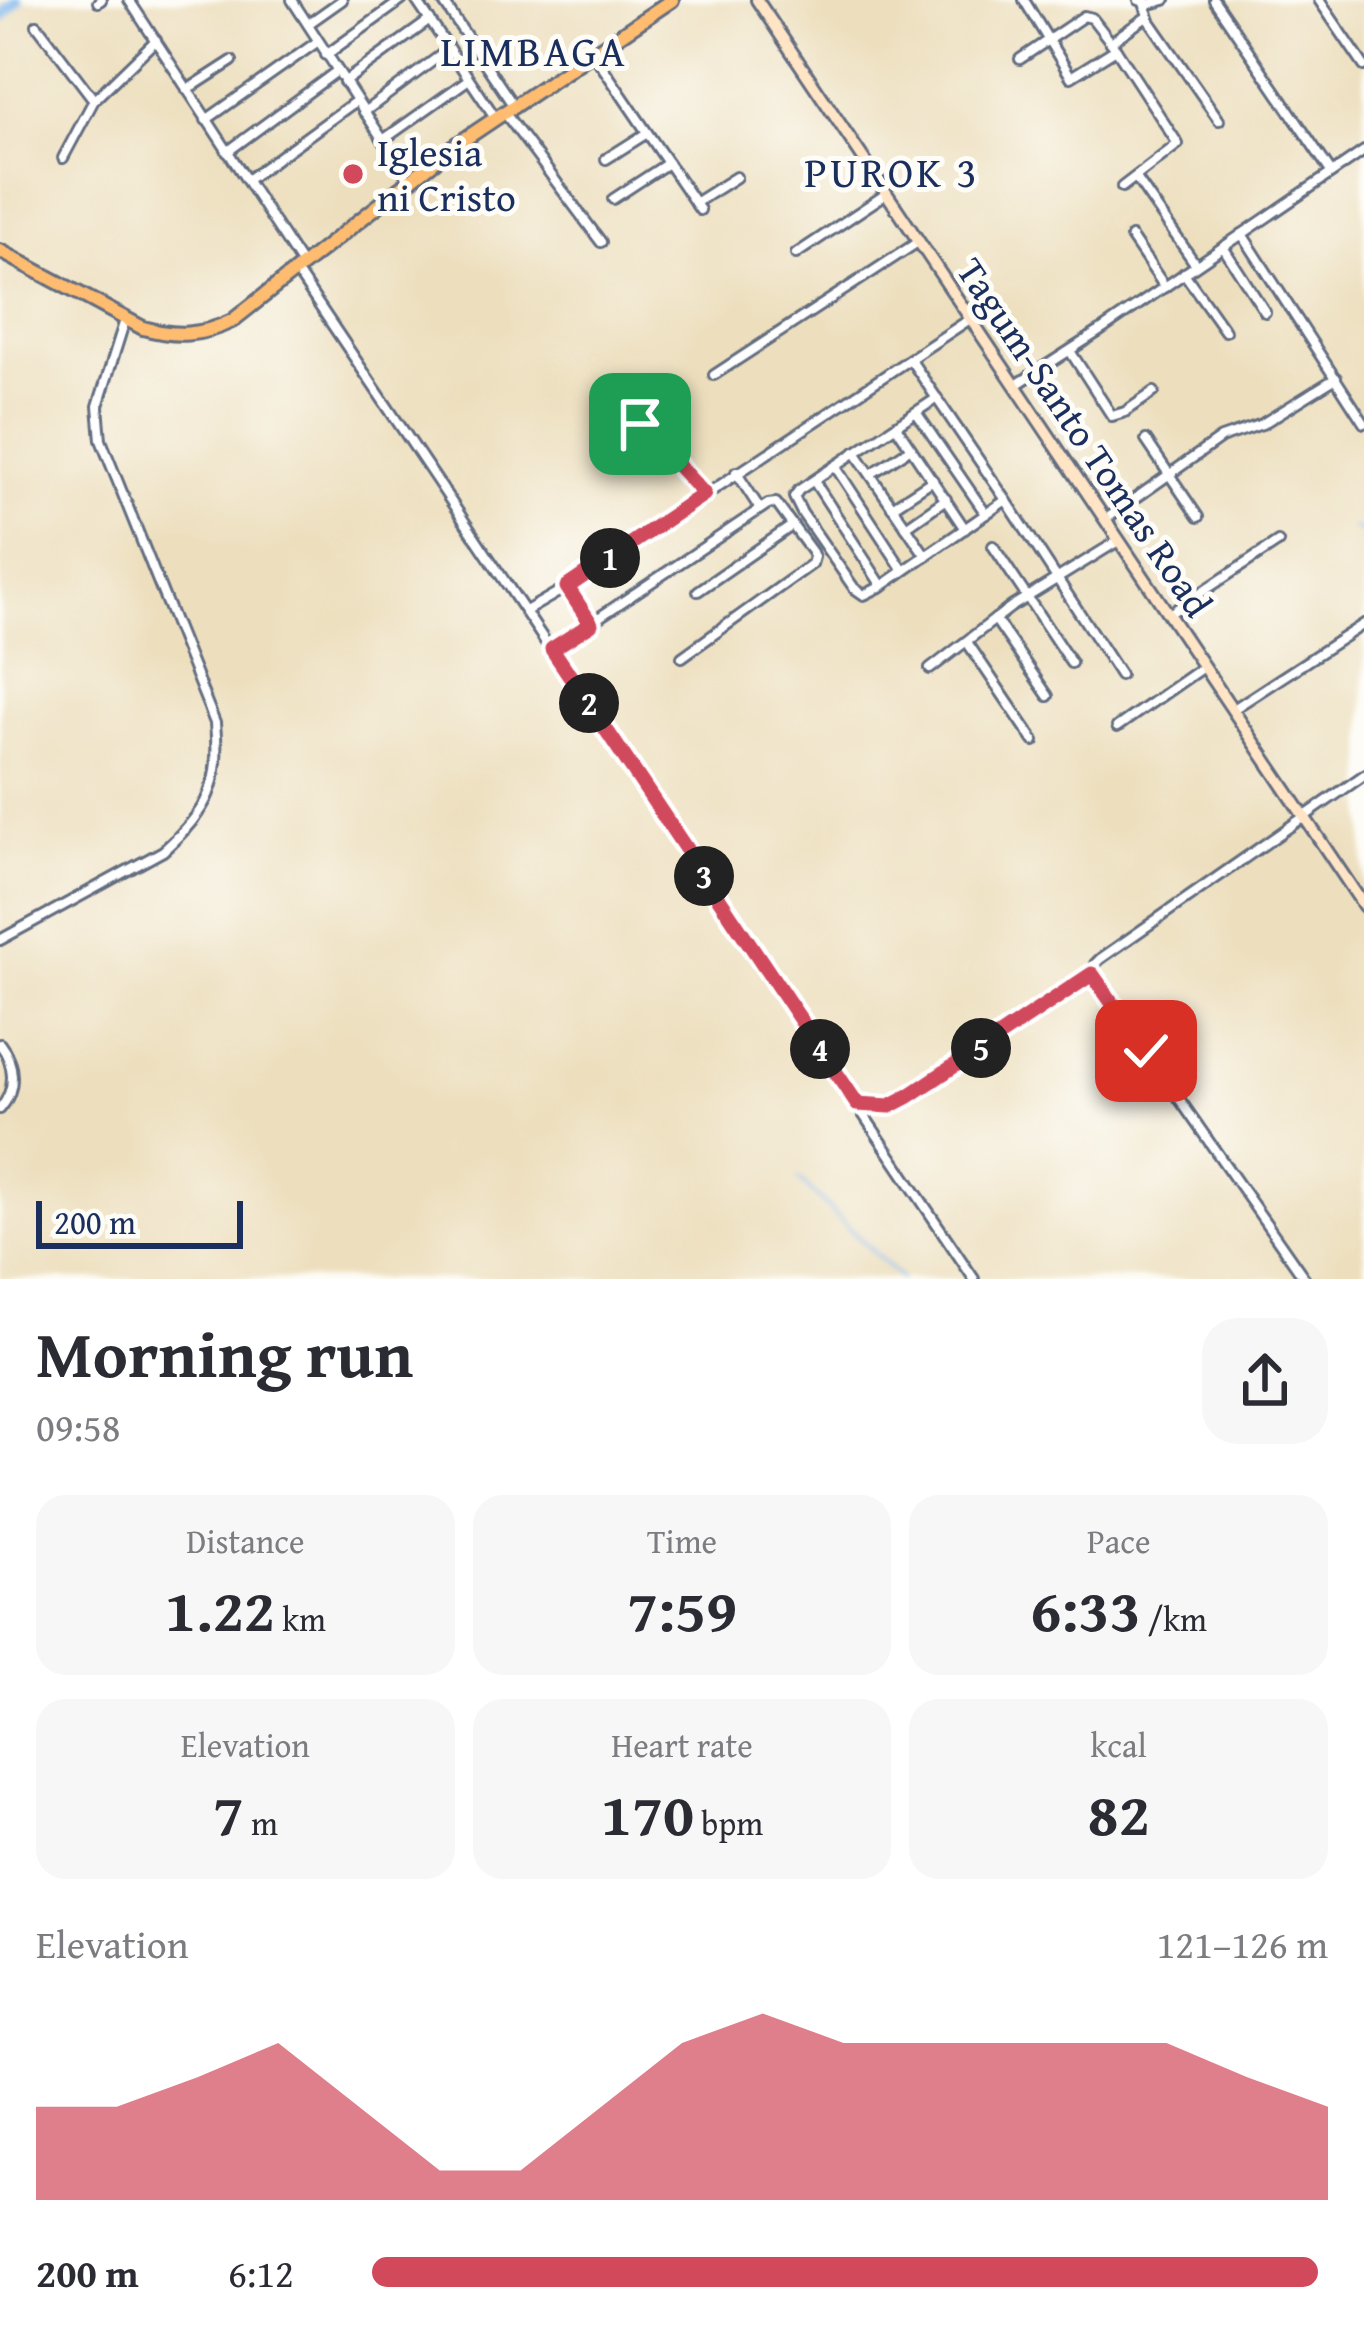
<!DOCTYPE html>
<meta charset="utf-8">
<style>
body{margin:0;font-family:"Gentium Book Plus",serif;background:#f7f7f7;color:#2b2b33;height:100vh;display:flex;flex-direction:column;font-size:45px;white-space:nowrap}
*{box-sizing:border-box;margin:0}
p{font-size:39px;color:#7c7c81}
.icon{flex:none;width:66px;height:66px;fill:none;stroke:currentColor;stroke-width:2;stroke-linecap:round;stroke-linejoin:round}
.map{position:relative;height:1279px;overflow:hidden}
.details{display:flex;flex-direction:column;background:#fff;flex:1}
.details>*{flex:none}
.scale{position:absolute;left:36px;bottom:30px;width:207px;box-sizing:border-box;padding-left:12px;border:6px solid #1b2f5e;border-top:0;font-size:33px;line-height:42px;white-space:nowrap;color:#1b2f5e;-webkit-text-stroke:9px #fdfcf7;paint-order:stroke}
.pin{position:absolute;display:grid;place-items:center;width:102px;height:102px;color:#fff;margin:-51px;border-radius:24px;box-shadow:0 6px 18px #0006}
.km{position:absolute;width:60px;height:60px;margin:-30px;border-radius:50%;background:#222;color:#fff;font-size:33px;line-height:60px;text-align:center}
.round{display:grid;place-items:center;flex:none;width:126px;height:126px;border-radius:36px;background:#f7f7f7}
.summary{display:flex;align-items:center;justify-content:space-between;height:204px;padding:0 36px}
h1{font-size:66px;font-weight:700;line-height:90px}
.metrics{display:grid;grid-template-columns:repeat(3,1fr);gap:18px;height:204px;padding:12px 36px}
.metrics div{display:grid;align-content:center;border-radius:30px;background:#f7f7f7;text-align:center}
.metrics b{font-size:60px;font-weight:700}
.metrics small{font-size:33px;font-weight:400}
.metrics p{font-size:33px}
.chart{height:336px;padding:24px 36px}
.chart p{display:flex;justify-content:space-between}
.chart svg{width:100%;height:216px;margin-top:12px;fill:#d1495b;opacity:.7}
ul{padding:0 36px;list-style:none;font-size:39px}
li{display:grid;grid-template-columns:192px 144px 1fr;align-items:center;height:90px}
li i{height:30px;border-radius:15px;background:#d1495b}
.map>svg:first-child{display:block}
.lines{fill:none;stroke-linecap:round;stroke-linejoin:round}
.stream{stroke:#7db7ee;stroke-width:3}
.river{stroke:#7db7ee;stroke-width:12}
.street-casing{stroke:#646d80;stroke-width:14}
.secondary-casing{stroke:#646d80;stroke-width:16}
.primary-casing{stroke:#646d80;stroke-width:18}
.street{stroke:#fff;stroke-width:8}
.secondary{stroke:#ffe4c6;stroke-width:10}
.primary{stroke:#febc70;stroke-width:12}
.route-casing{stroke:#fff;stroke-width:24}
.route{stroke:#d1495b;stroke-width:15}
.poi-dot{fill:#d1495b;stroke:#fdfcf7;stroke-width:4.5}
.labels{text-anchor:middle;stroke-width:10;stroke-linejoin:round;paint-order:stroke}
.poi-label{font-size:39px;fill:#1b2f5e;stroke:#fdfcf7;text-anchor:start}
.street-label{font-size:39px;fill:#1b2f5e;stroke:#fdfcf7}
.neighbourhood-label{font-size:42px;letter-spacing:3px;fill:#1b2f5e;stroke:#fdfcf7}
</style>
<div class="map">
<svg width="1364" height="1279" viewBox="0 0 1364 1279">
<rect width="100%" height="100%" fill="#fdfcf7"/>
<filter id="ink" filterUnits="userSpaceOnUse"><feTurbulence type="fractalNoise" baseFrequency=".00833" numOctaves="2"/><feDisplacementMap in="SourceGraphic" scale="24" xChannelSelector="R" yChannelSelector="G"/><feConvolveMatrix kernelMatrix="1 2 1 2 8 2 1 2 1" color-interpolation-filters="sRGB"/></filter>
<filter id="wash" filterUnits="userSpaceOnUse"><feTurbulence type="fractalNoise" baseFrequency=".004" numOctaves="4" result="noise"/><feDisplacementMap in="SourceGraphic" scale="48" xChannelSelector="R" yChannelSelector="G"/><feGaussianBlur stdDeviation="2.7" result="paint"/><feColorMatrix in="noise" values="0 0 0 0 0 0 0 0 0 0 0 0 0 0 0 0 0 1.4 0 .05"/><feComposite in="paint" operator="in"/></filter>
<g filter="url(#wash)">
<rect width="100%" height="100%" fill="#eddfbe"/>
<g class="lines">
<!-- stream -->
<g class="stream">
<polyline points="1353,528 1364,533"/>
<polyline points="798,1178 901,1279"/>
</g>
<!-- river -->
<polyline class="river" points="0,18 17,0"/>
</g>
</g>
<g filter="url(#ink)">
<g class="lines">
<defs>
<g id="street">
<polyline points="129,0 302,265"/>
<polyline points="292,0 409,180"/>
<polyline points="416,0 495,117"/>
<polyline points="442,0 513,105"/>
<polyline points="1024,0 1071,77 1116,49"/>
<polyline points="1139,0 1150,4 1165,0"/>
<polyline points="1214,0 1331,172"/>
<polyline points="1319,0 1364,66"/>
<polyline points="98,2 101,0"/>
<polyline points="1144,3 1150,21 1219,120"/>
<polyline points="308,24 342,0"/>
<polyline points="37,25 94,100"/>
<polyline points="1111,42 1148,16"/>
<polyline points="593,53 700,210"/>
<polyline points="326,55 402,0"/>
<polyline points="1020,59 1084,16 1092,18 1116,49 1178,144 1122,187"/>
<polyline points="344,82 430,20"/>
<polyline points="187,90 232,61"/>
<polyline points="364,112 449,49"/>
<polyline points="504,112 601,242"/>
<polyline points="206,120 317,42"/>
<polyline points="383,140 469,79"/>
<polyline points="227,152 337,71"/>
<polyline points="63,158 94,100 156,40"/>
<polyline points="606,159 647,133"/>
<polyline points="1136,178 1196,265"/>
<polyline points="247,180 356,101"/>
<polyline points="613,199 668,163"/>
<polyline points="695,203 736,177"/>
<polyline points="1242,234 1364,423"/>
<polyline points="1131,237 1165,287"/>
<polyline points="1223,247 1265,312"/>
<polyline points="796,254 886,194"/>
<polyline points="296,271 974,1279"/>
<polyline points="1184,273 1225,331"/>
<polyline points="1070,351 1112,416 1125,412 1154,392"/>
<polyline points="910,359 1006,500 1120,675"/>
<polyline points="714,375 918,242"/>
<polyline points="1016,385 1103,329 1364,151"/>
<polyline points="937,398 799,490 794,497 802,513 854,588 864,595 882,586 1006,500"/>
<polyline points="916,412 986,514"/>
<polyline points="640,424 703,494"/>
<polyline points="896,426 965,529"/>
<polyline points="1146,440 1198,517"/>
<polyline points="855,452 926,556"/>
<polyline points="835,466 903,570"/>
<polyline points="736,472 760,509"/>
<polyline points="871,474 911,448"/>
<polyline points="814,481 882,586"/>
<polyline points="892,507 933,480"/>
<polyline points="1106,519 1221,438 1262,424 1336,378"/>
<polyline points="906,527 946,499"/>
<polyline points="993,546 1071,663"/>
<polyline points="567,587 591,624"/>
<polyline points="698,591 793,525"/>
<polyline points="526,611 567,587 970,319"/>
<polyline points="1169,614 1278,542"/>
<polyline points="995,619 1048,696"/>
<polyline points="967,642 1034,741"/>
<polyline points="552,649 768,504 776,503 812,552 814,557 812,564 682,657"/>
<polyline points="930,669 1011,607 1118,541"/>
<polyline points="1232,710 1364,624"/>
<polyline points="1117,727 1203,667"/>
<path d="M0 940 163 851C209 809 221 785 215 723L101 440 98 406 125 320"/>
<polyline points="1092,974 1305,1279"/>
<path d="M0 1044C15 1064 17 1089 0 1109"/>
<polyline points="858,1104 889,1106 909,1096 1092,974 1095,964 1100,959 1364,775"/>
</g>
<polyline id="secondary" points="757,0 1364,906"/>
<path id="primary" d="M0 251 143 328C176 337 201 336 232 321L450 149 672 0"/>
</defs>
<!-- street casing -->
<use href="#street" class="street-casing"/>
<!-- secondary casing -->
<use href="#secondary" class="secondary-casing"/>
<!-- primary casing -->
<use href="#primary" class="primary-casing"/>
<!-- street -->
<use href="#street" class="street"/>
<!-- secondary -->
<use href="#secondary" class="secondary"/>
<!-- primary -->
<use href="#primary" class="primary"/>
</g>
</g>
<g class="lines" filter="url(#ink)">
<defs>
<polyline id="route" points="640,424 704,494 567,587 591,624 552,649 857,1104 890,1106 909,1096 1092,974 1146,1051"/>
</defs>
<!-- route casing -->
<use href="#route" class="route-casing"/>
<!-- route -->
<use href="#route" class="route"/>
</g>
<!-- markers -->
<circle class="poi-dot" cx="353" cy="174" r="12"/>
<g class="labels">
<!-- poi labels -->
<g class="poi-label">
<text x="377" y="166">Iglesia<tspan x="377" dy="45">ni Cristo</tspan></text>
</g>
<!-- street labels -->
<g class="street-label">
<text transform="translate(1085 437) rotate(56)" y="14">Tagum-Santo Tomas Road</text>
</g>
<!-- neighbourhood labels -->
<g class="neighbourhood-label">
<text x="534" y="66">LIMBAGA</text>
<text x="892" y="187">PUROK 3</text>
</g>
</g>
</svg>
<div class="scale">200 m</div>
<div class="pin" style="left:640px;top:424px;background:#1e9e55"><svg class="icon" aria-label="arrive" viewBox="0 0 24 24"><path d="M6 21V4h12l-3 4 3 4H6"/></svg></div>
<div class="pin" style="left:1146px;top:1051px;background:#d93025"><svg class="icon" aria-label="check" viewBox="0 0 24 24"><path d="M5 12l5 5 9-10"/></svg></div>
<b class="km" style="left:610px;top:558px">1</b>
<b class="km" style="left:589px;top:703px">2</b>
<b class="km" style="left:704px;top:876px">3</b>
<b class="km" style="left:820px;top:1049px">4</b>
<b class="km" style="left:981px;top:1048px">5</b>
</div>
<section class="details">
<div class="summary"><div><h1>Morning run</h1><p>09:58</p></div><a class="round"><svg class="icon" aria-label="share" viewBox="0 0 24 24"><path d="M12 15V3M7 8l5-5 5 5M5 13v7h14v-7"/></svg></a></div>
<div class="metrics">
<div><p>Distance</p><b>1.22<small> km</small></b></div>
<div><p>Time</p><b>7:59</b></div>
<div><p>Pace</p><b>6:33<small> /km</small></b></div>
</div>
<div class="metrics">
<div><p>Elevation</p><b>7<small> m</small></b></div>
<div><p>Heart rate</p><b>170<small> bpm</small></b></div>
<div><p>kcal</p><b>82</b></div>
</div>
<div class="chart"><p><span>Elevation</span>121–126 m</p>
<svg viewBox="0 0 160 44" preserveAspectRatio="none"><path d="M0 44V25L10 25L20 19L30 12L40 25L50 38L60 38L70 25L80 12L90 6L100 12L110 12L120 12L130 12L140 12L150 19L160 25V44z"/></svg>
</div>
<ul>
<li><b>200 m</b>6:12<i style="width:99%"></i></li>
</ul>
</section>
